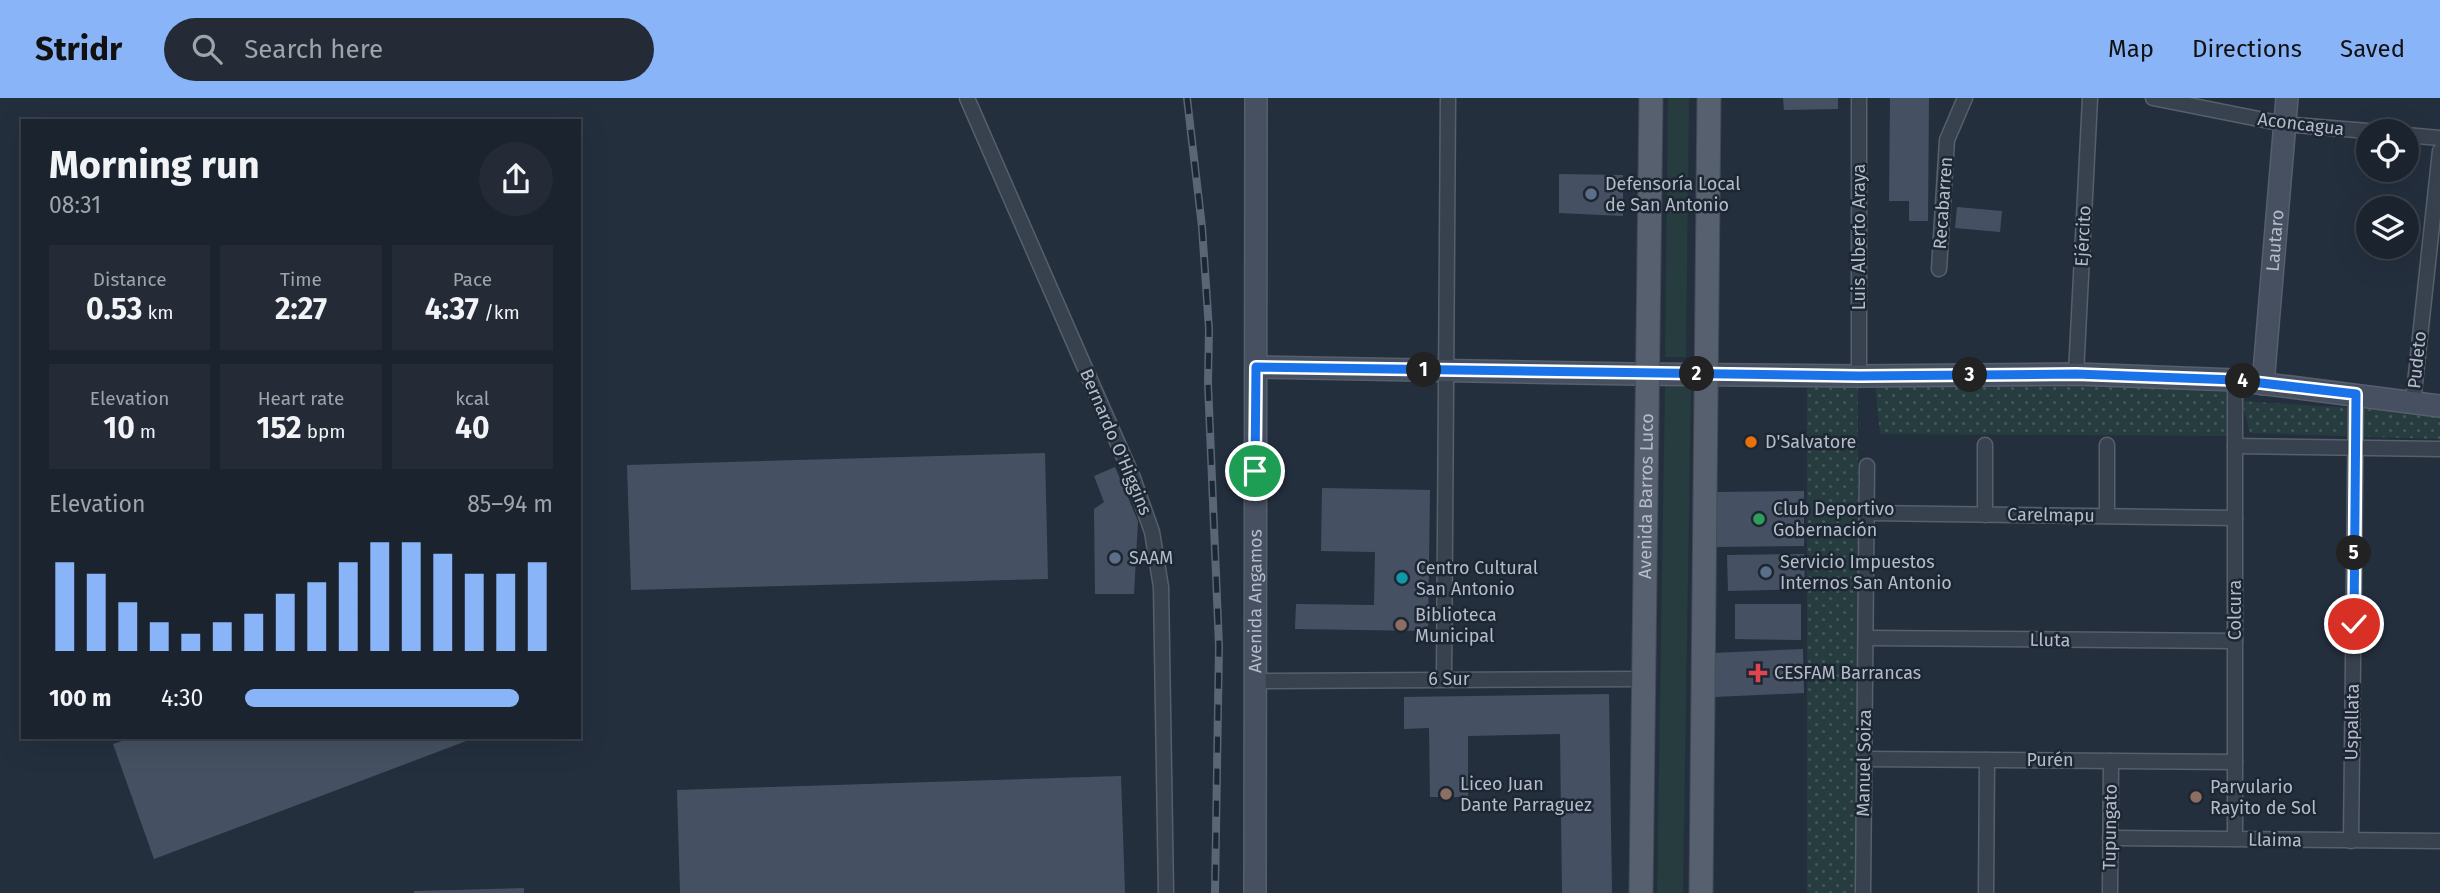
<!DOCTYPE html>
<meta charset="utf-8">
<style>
body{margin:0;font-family:"Fira Sans",sans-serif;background:#242b36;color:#f1f3f6;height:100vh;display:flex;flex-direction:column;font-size:26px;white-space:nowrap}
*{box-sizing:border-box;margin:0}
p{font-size:23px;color:#a0a4aa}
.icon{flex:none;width:38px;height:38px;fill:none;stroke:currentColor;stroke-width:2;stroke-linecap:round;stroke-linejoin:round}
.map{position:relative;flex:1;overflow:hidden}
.sheet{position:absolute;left:21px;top:21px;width:560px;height:620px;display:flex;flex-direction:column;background:#1b232e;border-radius:0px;box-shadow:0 7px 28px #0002,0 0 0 2px #39404a}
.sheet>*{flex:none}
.buttons{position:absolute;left:2356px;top:21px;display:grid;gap:14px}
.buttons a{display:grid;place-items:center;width:63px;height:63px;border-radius:50%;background:#1b232e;box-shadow:0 7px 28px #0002,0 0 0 2px #39404a;font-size:35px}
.pin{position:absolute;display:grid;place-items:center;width:60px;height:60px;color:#fff;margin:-30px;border:4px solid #fff;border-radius:50%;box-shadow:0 2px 7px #0007}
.km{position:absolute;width:35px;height:35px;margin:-18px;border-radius:50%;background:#222;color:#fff;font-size:19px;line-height:35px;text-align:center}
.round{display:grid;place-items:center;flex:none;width:74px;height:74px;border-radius:37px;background:#242b36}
.overview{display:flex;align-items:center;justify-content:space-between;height:119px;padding:0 28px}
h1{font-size:38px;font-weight:700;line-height:52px}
.figures{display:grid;grid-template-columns:repeat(3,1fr);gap:10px;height:119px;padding:7px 28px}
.figures div{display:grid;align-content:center;border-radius:0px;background:#242b36;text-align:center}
.figures b{font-size:30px;font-weight:700}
.figures small{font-size:19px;font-weight:400}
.figures p{font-size:19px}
.chart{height:196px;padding:14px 28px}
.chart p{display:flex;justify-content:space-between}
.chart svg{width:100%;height:126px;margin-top:7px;stroke:#8ab4f8;stroke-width:6}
ul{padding:0 28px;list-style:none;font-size:23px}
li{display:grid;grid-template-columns:112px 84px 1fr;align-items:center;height:52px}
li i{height:18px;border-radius:9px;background:#8ab4f8}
header{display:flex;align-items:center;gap:42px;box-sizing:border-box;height:98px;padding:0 35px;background:#8ab4f8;color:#111}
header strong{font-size:33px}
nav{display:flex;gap:38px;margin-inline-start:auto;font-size:24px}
.search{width:490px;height:63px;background:#242b36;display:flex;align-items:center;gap:18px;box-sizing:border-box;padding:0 24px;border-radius:38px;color:#a0a4aa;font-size:26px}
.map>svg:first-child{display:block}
.grass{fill:url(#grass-dots)}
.green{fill:#263c3f}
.building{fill:#455162}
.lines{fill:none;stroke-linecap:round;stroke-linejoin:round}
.street-casing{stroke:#565f6c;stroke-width:17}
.secondary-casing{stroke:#565f6c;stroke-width:24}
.primary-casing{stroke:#414a57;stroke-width:25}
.street{stroke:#38414e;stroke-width:14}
.secondary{stroke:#465061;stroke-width:21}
.primary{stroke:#56606e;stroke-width:23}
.rail-casing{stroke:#5a6575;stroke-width:8}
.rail{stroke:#1d2633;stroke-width:5;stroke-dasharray:16;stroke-linecap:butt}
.route-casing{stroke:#fff;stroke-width:14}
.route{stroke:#1a73e8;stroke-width:9}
.service-dot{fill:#5c6f8a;stroke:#1d2633;stroke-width:2.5}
.food-dot{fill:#e8710a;stroke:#1d2633;stroke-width:2.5}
.leisure-dot{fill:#2e9e5b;stroke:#1d2633;stroke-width:2.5}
.culture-dot{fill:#0f9aa8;stroke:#1d2633;stroke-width:2.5}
.education-dot{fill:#8d6e63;stroke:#1d2633;stroke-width:2.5}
.health-dot{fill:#e0444e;stroke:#1d2633;stroke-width:2.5}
.labels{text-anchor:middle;stroke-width:5;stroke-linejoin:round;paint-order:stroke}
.street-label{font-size:18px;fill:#b4bcc9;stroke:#1d2633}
.poi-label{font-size:18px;fill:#b4bcc9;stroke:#1d2633;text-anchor:start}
</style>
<header>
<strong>Stridr</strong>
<div class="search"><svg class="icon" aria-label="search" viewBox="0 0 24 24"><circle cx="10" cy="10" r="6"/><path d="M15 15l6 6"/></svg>Search here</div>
<nav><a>Map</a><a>Directions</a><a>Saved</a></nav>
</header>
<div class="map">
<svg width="2440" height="795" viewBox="0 0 2440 795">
<defs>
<pattern id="grass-dots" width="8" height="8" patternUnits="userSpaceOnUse" patternTransform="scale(1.75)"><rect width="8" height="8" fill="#263c3f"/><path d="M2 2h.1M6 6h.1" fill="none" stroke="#435659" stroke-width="1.8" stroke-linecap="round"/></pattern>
</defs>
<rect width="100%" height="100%" fill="#242f3e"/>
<!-- grass -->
<g class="grass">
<polygon points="1858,285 1857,795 1807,795 1807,288"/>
<polygon points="2096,285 2227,294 2228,338 1880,336 1875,286"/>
<polygon points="2242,303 2399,313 2440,320 2440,341 2250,335"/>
</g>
<!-- green -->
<g class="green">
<polygon points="1668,0 1689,0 1686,259 1665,259"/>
<polygon points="1665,288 1691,288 1683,795 1657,795"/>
</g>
<!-- building -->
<g class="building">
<polygon points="1783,0 1838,0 1838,11 1784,12"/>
<polygon points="1890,0 1929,0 1928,123 1909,123 1909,103 1889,103"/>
<polygon points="1559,76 1623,77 1623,118 1559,115"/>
<polygon points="1957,109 2002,113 2000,134 1955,130"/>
<polygon points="1045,355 1048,481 631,492 627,367"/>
<polygon points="1115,369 1138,423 1134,496 1095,496 1094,411 1104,404 1094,378"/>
<polygon points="1322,390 1430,392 1428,533 1295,531 1296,506 1374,507 1375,454 1321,453"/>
<polygon points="1804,393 1804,448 1714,449 1716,394"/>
<polygon points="1804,456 1805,491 1728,493 1727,457"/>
<polygon points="1735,506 1801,506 1801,542 1735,541"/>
<polygon points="1803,551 1804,595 1714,599 1713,555"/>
<polygon points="1609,596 1612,795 1562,795 1560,636 1468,638 1468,699 1430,699 1429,630 1404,631 1404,599"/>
<polygon points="134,639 477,639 154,761 113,646"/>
<polygon points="1121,678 1125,795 680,795 677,692"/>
<polygon points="524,790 524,795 414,795 414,793"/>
</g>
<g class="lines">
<defs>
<g id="street">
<polyline points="967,0 1133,380 1152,434 1161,489 1166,795"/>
<polyline points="1859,0 1859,278"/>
<polyline points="2153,0 2284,26 2368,33"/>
<polyline points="2406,37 2440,40"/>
<polyline points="1939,171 1947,42 1965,0"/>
<polyline points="2076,276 2090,0"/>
<polyline points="2413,304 2440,53"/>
<polyline points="1985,347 1985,417"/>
<polyline points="2107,347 2107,418"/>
<polyline points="2235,348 2440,351"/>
<polyline points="1867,415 2235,420"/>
<polyline points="1866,540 2235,543"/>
<polyline points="1444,581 1448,0"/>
<polyline points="1255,583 1644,581"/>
<polyline points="1864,661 2235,664"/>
<polyline points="2110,740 2440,743"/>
<polyline points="2235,741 2235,282"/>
<polyline points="2351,743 2356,296"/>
<polyline points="1863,795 1867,368"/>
<polyline points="1986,795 1987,662"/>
<polyline points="2110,795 2111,663"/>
</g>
<g id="secondary">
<polyline points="1256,269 1632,276 1859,278 2076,276 2235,282 2440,308"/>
<path id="s1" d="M2263 286 2287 0"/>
<path id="s2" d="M1255 795 1256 0"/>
</g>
<g id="primary">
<path id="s3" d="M1641 795 1651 0"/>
<polyline points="1701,795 1709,0"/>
</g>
</defs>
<!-- street casing -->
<use href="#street" class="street-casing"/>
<!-- secondary casing -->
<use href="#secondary" class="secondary-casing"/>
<!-- primary casing -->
<use href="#primary" class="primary-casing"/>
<!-- street -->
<use href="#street" class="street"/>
<!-- secondary -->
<use href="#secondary" class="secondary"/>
<!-- primary -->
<use href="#primary" class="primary"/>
<defs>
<polyline id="rail" points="1187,0 1202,129 1209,231 1208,285 1219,548 1215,795"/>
</defs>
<!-- rail casing -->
<use href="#rail" class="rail-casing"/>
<!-- rail -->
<use href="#rail" class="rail"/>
</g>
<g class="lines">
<defs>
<polyline id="route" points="1255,373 1256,269 1859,278 2076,276 2235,282 2356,296 2354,526"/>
</defs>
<!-- route casing -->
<use href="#route" class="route-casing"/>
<!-- route -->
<use href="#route" class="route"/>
</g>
<!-- markers -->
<g class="service-dot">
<circle cx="1591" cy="96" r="7"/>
<circle cx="1115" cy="460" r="7"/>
<circle cx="1766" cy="474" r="7"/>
</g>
<circle class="food-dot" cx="1751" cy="344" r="7"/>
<circle class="leisure-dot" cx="1759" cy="421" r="7"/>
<circle class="culture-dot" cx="1402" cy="480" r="7"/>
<g class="education-dot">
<circle cx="1401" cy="527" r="7"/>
<circle cx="1446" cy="696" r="7"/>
<circle cx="2196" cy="699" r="7"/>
</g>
<path class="health-dot" d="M1754.5 564.5h7v7h7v7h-7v7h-7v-7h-7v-7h7z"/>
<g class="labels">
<!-- street labels -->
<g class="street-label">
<text transform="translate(2301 26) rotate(7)" y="6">Aconcagua</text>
<text transform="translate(1943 105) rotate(-86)" y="6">Recabarren</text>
<text transform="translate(2083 138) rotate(-87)" y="6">Ejército</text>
<text transform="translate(1859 139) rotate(-90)" y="6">Luis Alberto Araya</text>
<text dy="6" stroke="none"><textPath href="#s1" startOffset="144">Lautaro</textPath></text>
<text transform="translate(2417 262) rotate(-84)" y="6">Pudeto</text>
<text transform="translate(1116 344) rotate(67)" y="6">Bernardo O'Higgins</text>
<text dy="6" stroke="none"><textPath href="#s3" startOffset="397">Avenida Barros Luco</textPath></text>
<text transform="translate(2051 417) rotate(1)" y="6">Carelmapu</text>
<text dy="6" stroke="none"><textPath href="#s2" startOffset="292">Avenida Angamos</textPath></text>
<text transform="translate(2235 512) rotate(-90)" y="6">Colcura</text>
<text transform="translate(2050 542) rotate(1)" y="6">Lluta</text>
<text x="1449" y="587">6 Sur</text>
<text transform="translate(2352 624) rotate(-89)" y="6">Uspallata</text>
<text x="2050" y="668">Purén</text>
<text transform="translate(1864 665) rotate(-89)" y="6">Manuel Soiza</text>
<text transform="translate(2110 729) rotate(-89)" y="6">Tupungato</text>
<text transform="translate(2275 742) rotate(1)" y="6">Llaima</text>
</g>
<!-- poi labels -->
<g class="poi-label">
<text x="1605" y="92">Defensoría Local<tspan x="1605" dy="21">de San Antonio</tspan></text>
<text x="1765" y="350">D'Salvatore</text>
<text x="1773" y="417">Club Deportivo<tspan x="1773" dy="21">Gobernación</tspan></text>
<text x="1129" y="466">SAAM</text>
<text x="1780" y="470">Servicio Impuestos<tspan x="1780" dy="21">Internos San Antonio</tspan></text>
<text x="1416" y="476">Centro Cultural<tspan x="1416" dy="21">San Antonio</tspan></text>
<text x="1415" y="523">Biblioteca<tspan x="1415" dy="21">Municipal</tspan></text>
<text x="1774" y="581">CESFAM Barrancas</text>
<text x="1460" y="692">Liceo Juan<tspan x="1460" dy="21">Dante Parraguez</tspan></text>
<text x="2210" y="695">Parvulario<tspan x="2210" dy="21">Rayito de Sol</tspan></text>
</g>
</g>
</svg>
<div class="buttons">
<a><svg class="icon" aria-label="locate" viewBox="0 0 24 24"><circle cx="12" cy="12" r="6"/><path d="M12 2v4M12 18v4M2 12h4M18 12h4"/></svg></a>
<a><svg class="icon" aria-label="layers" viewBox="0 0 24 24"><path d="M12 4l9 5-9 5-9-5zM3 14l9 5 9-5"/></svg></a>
</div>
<div class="pin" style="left:1255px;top:373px;background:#1e9e55"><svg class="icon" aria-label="arrive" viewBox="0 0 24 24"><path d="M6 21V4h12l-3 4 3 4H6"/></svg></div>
<div class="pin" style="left:2354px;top:526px;background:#d93025"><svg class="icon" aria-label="check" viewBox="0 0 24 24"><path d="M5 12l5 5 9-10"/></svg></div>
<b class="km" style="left:1424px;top:272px">1</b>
<b class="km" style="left:1697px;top:276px">2</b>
<b class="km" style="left:1970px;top:277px">3</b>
<b class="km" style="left:2243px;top:283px">4</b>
<b class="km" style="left:2354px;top:455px">5</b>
<section class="sheet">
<div class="overview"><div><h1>Morning run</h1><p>08:31</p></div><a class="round"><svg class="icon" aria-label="share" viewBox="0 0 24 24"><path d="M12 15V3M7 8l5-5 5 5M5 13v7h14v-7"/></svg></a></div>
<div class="figures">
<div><p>Distance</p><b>0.53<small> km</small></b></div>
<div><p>Time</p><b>2:27</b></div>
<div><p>Pace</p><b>4:37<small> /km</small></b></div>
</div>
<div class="figures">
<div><p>Elevation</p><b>10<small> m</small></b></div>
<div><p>Heart rate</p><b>152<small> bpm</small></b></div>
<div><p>kcal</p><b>40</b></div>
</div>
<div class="chart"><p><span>Elevation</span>85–94 m</p>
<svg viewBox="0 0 160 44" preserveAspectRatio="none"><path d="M5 44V13M15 44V17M25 44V27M35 44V34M45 44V38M55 44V34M65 44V31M75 44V24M85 44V20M95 44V13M105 44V6M115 44V6M125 44V10M135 44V17M145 44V17M155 44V13"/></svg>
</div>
<ul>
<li><b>100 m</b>4:30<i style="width:89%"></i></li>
</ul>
</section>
</div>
